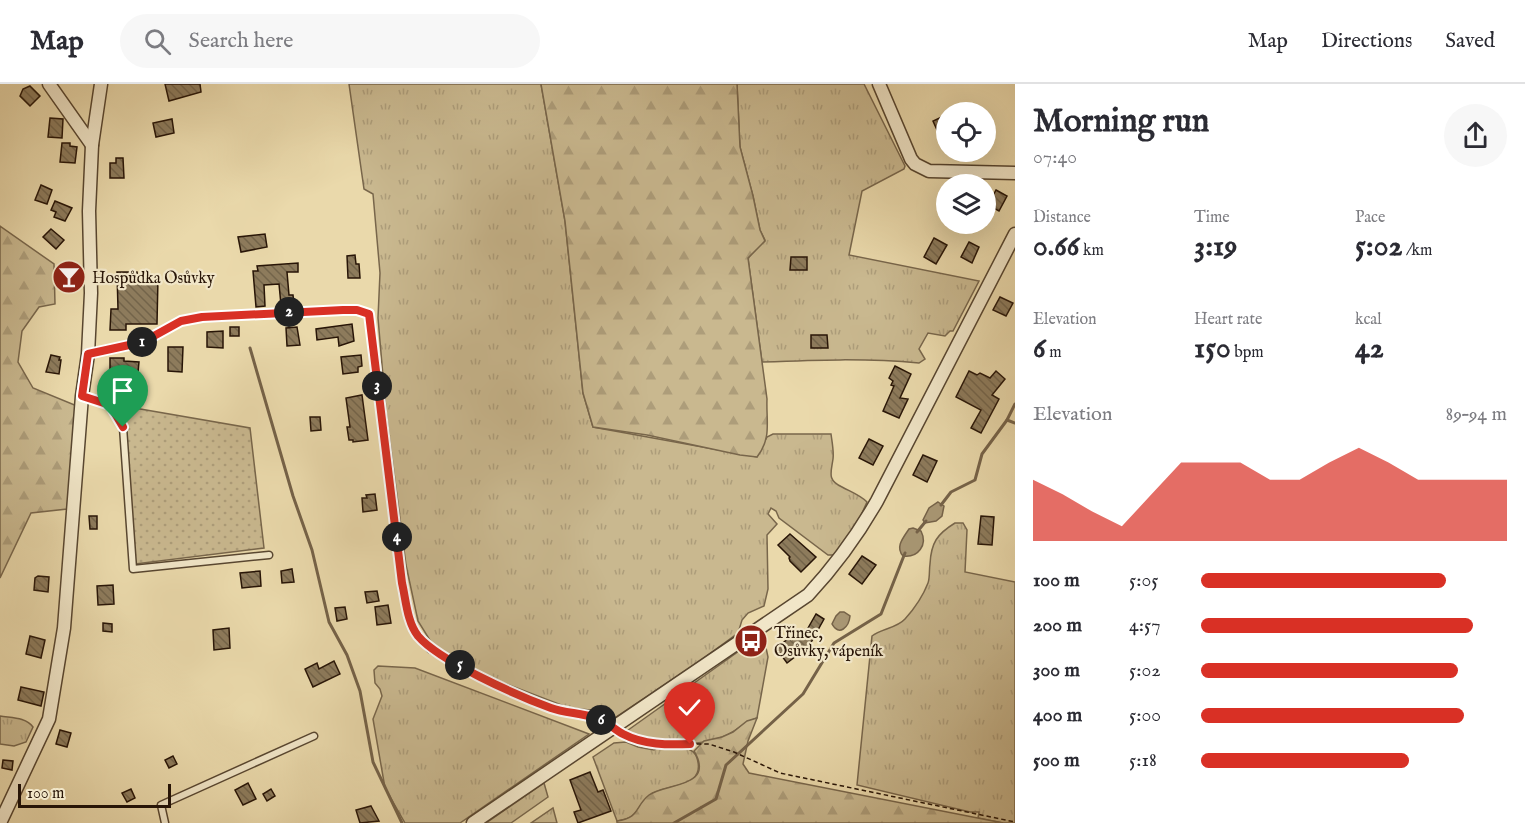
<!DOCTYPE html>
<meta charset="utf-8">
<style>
body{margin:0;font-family:"IM FELL English",serif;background:#f7f7f7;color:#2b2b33;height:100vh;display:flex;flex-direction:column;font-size:22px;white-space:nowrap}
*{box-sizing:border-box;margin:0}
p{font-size:20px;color:#7c7c81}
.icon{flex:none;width:33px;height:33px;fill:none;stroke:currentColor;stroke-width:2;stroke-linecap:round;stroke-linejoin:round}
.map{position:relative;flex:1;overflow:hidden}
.panel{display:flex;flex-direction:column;background:#fff;width:510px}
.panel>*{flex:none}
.tools{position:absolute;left:936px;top:18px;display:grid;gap:12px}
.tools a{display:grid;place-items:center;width:60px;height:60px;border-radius:50%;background:#fff;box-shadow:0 6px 24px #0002;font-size:30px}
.scale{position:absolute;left:18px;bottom:15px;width:153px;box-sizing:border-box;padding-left:6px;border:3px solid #281507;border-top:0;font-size:16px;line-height:21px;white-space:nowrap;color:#281507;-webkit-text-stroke:4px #f1e6c8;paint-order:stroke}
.pin{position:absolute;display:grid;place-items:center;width:51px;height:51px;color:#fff;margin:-62px -26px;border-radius:50% 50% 50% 0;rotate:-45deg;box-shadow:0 0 6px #0007}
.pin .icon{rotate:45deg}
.km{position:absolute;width:30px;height:30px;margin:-15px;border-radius:50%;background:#222;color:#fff;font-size:16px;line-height:30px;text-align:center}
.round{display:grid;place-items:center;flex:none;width:63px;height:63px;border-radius:32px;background:#f7f7f7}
.headline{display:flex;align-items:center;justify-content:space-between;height:102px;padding:0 18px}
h1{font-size:33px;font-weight:800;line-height:45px}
.figures{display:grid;grid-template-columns:repeat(3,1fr);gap:9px;height:102px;padding:6px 18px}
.figures div{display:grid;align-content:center}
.figures b{font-size:30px;font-weight:800}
.figures small{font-size:16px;font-weight:400}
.figures p{font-size:16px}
.chart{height:168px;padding:12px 18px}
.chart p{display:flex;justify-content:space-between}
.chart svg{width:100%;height:108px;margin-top:6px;fill:#d93025;opacity:.7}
ul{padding:0 18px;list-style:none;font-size:20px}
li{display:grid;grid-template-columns:96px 72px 1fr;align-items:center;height:45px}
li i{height:15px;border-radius:8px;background:#d93025}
header{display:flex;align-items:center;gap:36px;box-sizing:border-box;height:84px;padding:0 30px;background:#fff;border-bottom:2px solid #e1e1e2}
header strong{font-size:28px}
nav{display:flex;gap:33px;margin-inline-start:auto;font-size:21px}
.search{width:420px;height:54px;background:#f7f7f7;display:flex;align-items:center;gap:15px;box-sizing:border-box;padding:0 21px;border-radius:33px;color:#7c7c81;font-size:22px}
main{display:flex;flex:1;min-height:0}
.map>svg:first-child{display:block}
.grass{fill:url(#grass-tufts);stroke:#78664b;stroke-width:1.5}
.forest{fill:url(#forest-firs);stroke:#78664b;stroke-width:1.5}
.garden{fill:url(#garden-dots);stroke:#78664b;stroke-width:1.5}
.water{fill:#a89673;stroke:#756248;stroke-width:1.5}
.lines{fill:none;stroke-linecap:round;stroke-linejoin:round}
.stream{stroke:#756248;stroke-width:3}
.building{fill:url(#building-back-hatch);stroke:#281507;stroke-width:1.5}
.lane-casing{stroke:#584630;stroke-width:9}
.street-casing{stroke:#584630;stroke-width:15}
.path{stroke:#281507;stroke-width:1.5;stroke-dasharray:4.5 3;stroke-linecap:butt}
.lane{stroke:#f1e6c8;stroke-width:6}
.street{stroke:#f1e6c8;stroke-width:12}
.route-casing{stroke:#fff;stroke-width:12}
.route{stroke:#d93025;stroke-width:8}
.labels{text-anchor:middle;stroke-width:4.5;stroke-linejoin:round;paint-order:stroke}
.poi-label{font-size:16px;fill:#281507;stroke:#f1e6c8;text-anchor:start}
</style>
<header>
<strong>Map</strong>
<div class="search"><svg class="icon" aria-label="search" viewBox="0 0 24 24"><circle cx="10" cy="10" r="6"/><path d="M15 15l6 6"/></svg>Search here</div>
<nav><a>Map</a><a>Directions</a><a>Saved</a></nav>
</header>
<main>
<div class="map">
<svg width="1015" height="739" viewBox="0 0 1015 739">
<defs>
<pattern id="grass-tufts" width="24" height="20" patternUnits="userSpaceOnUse" patternTransform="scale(1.5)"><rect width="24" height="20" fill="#c9b88f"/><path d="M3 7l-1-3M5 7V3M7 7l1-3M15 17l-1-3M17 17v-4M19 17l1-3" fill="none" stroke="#ad9d7a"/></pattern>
<pattern id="forest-firs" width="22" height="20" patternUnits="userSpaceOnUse" patternTransform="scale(1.5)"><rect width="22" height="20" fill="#c9b88f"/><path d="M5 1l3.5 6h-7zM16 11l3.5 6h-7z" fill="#ad9d7a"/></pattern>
<pattern id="garden-dots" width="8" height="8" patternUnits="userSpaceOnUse" patternTransform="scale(1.5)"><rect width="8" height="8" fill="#c9b88f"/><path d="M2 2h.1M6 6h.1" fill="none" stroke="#ad9d7a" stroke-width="1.8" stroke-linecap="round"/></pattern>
<pattern id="building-back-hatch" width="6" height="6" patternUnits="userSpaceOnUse" patternTransform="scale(1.5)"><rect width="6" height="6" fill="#8d7b5c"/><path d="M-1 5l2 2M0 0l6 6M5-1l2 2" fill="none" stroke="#73644a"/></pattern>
</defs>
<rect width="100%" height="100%" fill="#ead9ab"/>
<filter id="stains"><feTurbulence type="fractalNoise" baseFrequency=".00333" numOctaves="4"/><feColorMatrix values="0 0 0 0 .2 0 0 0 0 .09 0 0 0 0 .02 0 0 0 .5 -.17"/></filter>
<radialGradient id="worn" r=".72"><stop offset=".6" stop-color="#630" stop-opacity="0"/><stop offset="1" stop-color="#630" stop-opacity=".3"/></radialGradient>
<!-- grass -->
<g class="grass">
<path d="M349 0H541L565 137 583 309 593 343 757 373 767 353 773 350H831C832 358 834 367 833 375 831 389 827 396 842 403 851 408 860 411 867 418L858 438 835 471H828L779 434 776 427 771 424 768 430 777 440 767 451 768 505 764 522 748 529 742 536 738 549 697 579 613 635 601 627 569 624 501 598 454 575 440 565 431 558 418 537 406 481 386 327 378 234 380 189 373 110 364 105Z"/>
<path d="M737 0H864L905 82 904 85 862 107 849 171 979 197 953 247H950L945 252 928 249 919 265 925 275 919 279C866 274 814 276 762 278L748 174 765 156 760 146 753 112 740 63Z"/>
<path d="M955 439H963L967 446 965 488 1015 498V739H1003L978 734 979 728H970L857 701 872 552C881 545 897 544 905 535 914 525 923 512 928 499 930 494 929 486 930 480 931 459 937 450 955 439Z"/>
<path d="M763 550 768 573 757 634C744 638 737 647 725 652 694 665 654 661 624 649Z"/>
<polygon points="378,582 415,584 589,650 460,739 405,739 385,704 373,635 382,612 380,605 375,599 374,586"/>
<path d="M0 632C11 634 26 633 33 643L26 658 14 662 0 660Z"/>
<path d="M626 658 638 663 654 666 659 662C670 662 693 660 697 674 707 706 664 699 649 712 635 723 641 734 617 737L593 673 614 659Z"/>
<polygon points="544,699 548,713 511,739 486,739"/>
<polygon points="553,724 557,739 531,739"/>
</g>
<!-- forest -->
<g class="forest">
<path d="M541 0H737L740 63 753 112 760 146 765 157 748 174 767 315C766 337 772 354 757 373L740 371 647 351 593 343 583 309 565 137Z"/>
<polygon points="0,142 54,180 55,220 39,223 22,247 18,278 33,304 77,322 67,425 31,429 0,494"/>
<path d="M757 634 748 657 743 680 749 689 1003 739H617V737C640 734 635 722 649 711 665 699 716 704 694 667L704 657 722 653 733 648 747 637Z"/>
</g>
<!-- garden -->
<polygon class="garden" points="123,322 250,344 264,464 135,480"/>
<!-- water -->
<g class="water">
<polygon points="938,418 944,422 942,432 936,437 925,439 923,436 929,424"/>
<path d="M913 444 921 447C928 461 918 474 903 472 895 463 903 454 909 445Z"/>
<path d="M840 528H844L850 532C849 543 839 553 832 540L836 532Z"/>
</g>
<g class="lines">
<!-- stream -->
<g class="stream">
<polyline points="250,264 293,412 312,466 329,538 347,571 360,607 373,678 402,739"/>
<polyline points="1007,336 1015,339"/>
<polyline points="941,421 951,408 975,396 982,370 1007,336 1015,320"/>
<polyline points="917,448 926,437"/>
<polyline points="674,739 716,715 726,681 803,610 834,559 881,530 905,469"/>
</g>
</g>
<!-- building -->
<g class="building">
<polygon points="165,0 200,0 201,8 169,17"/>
<polygon points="30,2 40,12 30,22 20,12 23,5"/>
<polygon points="946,31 946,45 938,48 933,37"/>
<polygon points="50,34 63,35 62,54 48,53"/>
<polygon points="172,35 174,49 156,53 153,39"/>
<polygon points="62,59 70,59 70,62 77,63 75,79 60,78"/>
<polygon points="116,74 123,74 124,94 110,94 110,79 116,79"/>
<polygon points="41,101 52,106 47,120 35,116"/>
<polygon points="996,106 1007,112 999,127 988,121"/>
<polygon points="55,117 72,124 65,137 54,133 56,128 51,126"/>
<polygon points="51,145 64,156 56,165 43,153"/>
<polygon points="265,150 267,163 241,168 238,153"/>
<polygon points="934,154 947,161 936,180 924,173"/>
<polygon points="969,158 979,163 972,179 961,173"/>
<polygon points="355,171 356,180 359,180 360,194 348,194 347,172"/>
<polygon points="791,173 807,173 807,186 790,186"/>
<polygon points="298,179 298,188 287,188 289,211 293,211 294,220 281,221 279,200 264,201 265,222 256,223 253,187 258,187 257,182"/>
<rect x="60" y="184" width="18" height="17"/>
<polygon points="117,188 137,188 138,194 158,194 157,240 126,240 126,246 110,246 111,225 118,225"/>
<polygon points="1000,213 1013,219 1006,232 993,226"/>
<polygon points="352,240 354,257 339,262 338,253 317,256 316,245"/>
<rect x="230" y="243" width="9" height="9"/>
<polygon points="297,243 300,261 287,262 286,244"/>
<polygon points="223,247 223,264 207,263 207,248"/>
<polygon points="811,251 827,251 828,264 811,264"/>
<polygon points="168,263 183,263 182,288 168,287"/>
<polygon points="51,271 60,273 59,276 61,276 59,290 46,288"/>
<polygon points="361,271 362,282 358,283 358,288 343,290 341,273"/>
<polygon points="110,274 124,274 124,277 139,278 138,288 124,288 124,297 110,297"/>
<polygon points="895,282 911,290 900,314 908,315 899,334 883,327 894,302 891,301 893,297 889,294"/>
<polygon points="969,287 977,291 980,289 990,294 996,287 1005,295 992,311 999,315 981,349 971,344 981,326 956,313"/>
<polygon points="362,311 368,356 353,358 353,356 349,356 347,343 350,343 346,314"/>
<polygon points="310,333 320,333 321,346 311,347"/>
<polygon points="869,355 883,362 873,381 859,374"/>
<polygon points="923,371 937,377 927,398 913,391"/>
<polygon points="375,410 377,426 363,428 362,414 367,414 366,411"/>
<polygon points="89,432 97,432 97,445 90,445"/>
<polygon points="981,432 994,433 992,461 978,460"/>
<polygon points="790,450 816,473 801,488 790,477 789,474 790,473 778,461"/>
<polygon points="862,472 876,481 862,500 849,490"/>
<polygon points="292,485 294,498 282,499 281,487"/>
<polygon points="260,487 261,502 242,504 240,489"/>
<polygon points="38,492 49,493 48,508 34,506 35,494"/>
<polygon points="113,501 114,520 98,521 97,502"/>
<polygon points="377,507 379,517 367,519 365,508"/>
<polygon points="388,521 391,539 377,541 375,523"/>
<polygon points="345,523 347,535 337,537 335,524"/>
<polygon points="816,530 824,535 809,562 787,579 776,564 800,546 804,551"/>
<polygon points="103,539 112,540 112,548 103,547"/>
<polygon points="229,544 230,564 214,566 213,546"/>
<polygon points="30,552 45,556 41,574 26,570"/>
<polygon points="334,577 340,590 313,603 305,585 317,579 319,585"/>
<polygon points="21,603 44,608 41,622 18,616"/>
<polygon points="60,646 71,649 67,663 56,660"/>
<polygon points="173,672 177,680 169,684 165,676"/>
<polygon points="3,676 13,677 12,686 2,684"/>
<polygon points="590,688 598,708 603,706 611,727 578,739 574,728 581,726 570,696"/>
<polygon points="248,699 256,715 243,721 235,706"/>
<polygon points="131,705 135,714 127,718 122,709"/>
<polygon points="271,705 275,712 267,717 263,710"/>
<polygon points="371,722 379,737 360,739 356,726"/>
</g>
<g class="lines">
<defs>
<g id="lane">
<polyline points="88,270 143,258 181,237 202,233 343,226 357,226 369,230 402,499 409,532 416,550 430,565 475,590 530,615 570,629 597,634 614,644"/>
<polyline points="82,312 110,321 123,343 133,485 269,471"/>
<polyline points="165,739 161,721 314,652"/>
</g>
<g id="street">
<polyline points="49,0 92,61"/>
<polyline points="879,0 911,75 915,80 929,87 1015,89"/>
<polyline points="0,739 49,635 64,544 82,312 88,270 91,209 89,127 92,61 101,0"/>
<path d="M473 739 808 511C835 482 857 452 877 417L1015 150"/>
</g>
</defs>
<!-- lane casing -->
<use href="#lane" class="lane-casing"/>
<!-- street casing -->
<use href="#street" class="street-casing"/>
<!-- path -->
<polyline class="path" points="623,651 655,660 709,660 734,668 780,689 1015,738"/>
<!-- lane -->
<use href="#lane" class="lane"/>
<!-- street -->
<use href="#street" class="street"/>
</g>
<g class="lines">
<defs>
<path id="route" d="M123 343 110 321 82 312 88 270 143 258 181 237 202 233 343 226H357L369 230 402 499C406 516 407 538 418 552 439 577 518 612 551 624 565 629 581 629 596 634 606 637 614 645 623 650 644 661 668 661 690 660"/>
</defs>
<!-- route casing -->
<use href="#route" class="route-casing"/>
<!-- route -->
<use href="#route" class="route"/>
</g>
<!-- icons -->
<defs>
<symbol id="bar-disc" viewBox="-11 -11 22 22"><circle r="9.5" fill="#8f2418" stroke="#f1e6c8"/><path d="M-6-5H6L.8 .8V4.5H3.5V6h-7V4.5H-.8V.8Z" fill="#fff"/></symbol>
<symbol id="bus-disc" viewBox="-11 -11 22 22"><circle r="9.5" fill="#8f2418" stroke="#f1e6c8"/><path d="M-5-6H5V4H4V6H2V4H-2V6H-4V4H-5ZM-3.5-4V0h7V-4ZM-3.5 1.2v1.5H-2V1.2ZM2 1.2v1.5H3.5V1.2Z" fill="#fff"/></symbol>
</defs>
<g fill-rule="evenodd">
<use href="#bar-disc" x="50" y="174" width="38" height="38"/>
<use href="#bus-disc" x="732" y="538" width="38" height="38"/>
</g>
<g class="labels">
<!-- poi labels -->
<g class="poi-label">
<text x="92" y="199">Hospůdka Osůvky</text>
<text x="774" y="554">Třinec,<tspan x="774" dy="18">Osůvky, vápeník</tspan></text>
</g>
</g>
<rect width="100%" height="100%" filter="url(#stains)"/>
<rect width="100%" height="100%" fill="url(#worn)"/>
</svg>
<div class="tools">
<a><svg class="icon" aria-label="locate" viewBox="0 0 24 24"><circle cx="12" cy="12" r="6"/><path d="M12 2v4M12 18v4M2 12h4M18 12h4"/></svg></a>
<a><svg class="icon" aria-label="layers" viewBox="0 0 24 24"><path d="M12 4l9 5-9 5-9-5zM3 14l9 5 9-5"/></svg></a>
</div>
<div class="scale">100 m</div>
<div class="pin" style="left:123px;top:343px;background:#1e9e55"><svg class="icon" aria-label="arrive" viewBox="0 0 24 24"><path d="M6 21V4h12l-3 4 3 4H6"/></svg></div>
<div class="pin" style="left:690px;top:660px;background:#d93025"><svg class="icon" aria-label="check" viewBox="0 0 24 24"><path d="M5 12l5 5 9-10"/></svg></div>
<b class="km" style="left:142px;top:258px">1</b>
<b class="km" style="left:289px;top:228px">2</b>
<b class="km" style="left:377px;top:302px">3</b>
<b class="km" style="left:397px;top:453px">4</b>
<b class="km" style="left:460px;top:581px">5</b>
<b class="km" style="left:601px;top:636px">6</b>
</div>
<section class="panel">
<div class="headline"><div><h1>Morning run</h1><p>07:40</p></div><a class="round"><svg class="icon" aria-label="share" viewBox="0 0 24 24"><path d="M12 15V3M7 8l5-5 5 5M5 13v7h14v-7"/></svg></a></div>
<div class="figures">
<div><p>Distance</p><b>0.66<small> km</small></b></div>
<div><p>Time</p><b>3:19</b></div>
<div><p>Pace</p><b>5:02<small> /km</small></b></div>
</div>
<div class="figures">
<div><p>Elevation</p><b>6<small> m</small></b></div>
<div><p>Heart rate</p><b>150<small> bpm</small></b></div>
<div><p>kcal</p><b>42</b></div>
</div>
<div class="chart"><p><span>Elevation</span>89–94 m</p>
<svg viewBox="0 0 160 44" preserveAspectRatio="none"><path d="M0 44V19L10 25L20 32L30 38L40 25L50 12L60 12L70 12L80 19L90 19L100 12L110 6L120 12L130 19L140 19L150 19L160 19V44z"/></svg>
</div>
<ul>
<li><b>100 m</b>5:05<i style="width:80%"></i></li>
<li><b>200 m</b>4:57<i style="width:89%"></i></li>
<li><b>300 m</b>5:02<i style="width:84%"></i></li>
<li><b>400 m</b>5:00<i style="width:86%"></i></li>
<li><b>500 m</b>5:18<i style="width:68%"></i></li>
</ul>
</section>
</main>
